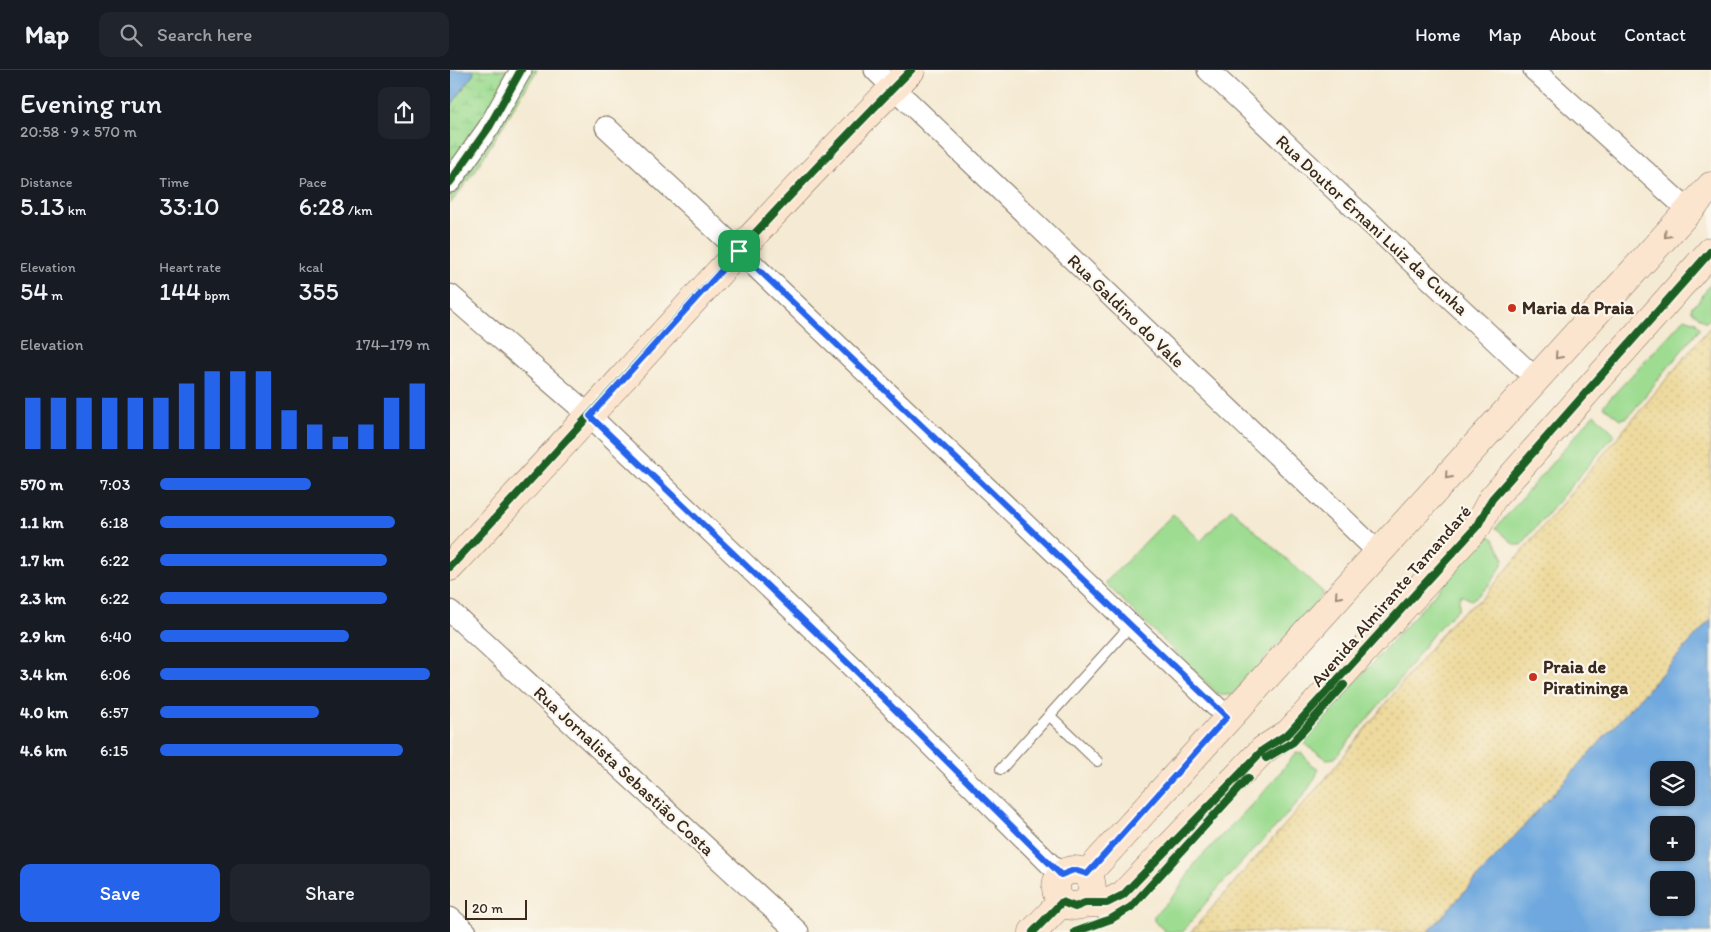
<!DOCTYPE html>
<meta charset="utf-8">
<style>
body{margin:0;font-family:Itim,sans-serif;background:#20242c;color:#f1f3f6;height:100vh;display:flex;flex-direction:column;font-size:19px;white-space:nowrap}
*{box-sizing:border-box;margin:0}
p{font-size:16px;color:#9ea1a6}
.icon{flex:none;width:28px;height:28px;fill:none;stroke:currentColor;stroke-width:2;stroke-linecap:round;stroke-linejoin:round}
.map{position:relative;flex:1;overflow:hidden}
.panel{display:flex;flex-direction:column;background:#171b24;width:450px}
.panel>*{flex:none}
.controls{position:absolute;left:1200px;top:691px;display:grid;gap:10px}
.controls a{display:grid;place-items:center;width:45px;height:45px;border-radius:10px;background:#171b24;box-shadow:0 1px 4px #0004;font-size:25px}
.scale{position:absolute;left:15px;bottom:12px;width:62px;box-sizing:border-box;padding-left:5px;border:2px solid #3b2a1e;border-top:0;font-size:14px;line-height:18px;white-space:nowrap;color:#3b2a1e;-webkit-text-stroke:4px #fbf7ec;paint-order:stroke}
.pin{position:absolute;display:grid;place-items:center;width:42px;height:42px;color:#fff;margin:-21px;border-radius:10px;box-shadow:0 2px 8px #0006}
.round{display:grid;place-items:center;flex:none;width:52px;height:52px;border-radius:10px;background:#20242c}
.summary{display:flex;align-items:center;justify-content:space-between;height:85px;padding:0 20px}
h1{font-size:28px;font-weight:600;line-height:38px}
.stats{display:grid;grid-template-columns:repeat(3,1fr);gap:8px;height:85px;padding:5px 20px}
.stats div{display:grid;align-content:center}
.stats b{font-size:25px;font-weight:600}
.stats small{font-size:14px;font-weight:400}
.stats p{font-size:14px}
.chart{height:140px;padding:10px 20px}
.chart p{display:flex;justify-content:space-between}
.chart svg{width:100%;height:90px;margin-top:5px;stroke:#2563eb;stroke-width:6}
.cta{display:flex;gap:10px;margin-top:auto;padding:10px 20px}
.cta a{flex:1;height:58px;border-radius:10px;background:#2563eb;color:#fff;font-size:20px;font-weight:600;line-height:58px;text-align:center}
.cta a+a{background:#20242c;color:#f1f3f6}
ul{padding:0 20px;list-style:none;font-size:16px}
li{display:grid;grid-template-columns:80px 60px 1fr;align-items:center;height:38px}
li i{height:12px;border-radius:6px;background:#2563eb}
header{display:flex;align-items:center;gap:30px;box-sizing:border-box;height:70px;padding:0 25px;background:#171b24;border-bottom:1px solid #363941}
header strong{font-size:24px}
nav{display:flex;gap:28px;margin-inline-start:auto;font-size:18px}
.search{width:350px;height:45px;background:#20242c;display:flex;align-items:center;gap:12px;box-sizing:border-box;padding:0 18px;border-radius:10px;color:#9ea1a6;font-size:19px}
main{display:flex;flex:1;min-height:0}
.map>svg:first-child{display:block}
.green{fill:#9ddc91;stroke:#6c8358}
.wetland{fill:url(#wetland-marsh);stroke:#6c8358}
.sand{fill:url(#sand-dots);stroke:#94825e}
.water{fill:#6ea8de;stroke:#54697e;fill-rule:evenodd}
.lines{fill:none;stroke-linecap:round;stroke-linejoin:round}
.lane-casing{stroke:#7c6d5d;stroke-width:12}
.street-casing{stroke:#7c6d5d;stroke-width:23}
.secondary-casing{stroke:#7c6d5d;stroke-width:29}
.lane{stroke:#fff;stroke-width:10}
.street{stroke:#fff;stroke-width:21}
.secondary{stroke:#fce5cf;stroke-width:28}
.cycleway-casing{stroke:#fbf7ec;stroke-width:11}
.cycleway{stroke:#1b5e20;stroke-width:8}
.oneway{stroke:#9c8876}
.route-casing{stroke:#fff;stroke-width:10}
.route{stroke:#2563eb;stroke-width:6}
.poi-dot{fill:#c8321e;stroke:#fbf7ec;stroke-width:2}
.labels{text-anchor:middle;stroke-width:4.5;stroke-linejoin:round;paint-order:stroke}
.street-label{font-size:18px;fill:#3b2a1e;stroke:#fbf7ec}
.poi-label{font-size:18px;font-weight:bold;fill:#3b2a1e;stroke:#fbf7ec;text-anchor:start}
</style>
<header>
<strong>Map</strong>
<div class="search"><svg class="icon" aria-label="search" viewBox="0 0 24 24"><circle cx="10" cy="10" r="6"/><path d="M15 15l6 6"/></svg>Search here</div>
<nav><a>Home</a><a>Map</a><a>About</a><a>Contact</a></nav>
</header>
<main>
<section class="panel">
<div class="summary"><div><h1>Evening run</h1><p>20:58 · 9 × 570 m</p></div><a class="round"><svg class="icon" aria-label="share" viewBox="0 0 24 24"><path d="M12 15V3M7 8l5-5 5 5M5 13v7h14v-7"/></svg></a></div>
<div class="stats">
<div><p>Distance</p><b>5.13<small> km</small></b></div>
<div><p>Time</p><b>33:10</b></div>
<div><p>Pace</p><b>6:28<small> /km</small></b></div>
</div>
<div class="stats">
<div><p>Elevation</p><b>54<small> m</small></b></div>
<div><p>Heart rate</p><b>144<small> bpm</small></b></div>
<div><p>kcal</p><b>355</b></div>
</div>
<div class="chart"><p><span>Elevation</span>174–179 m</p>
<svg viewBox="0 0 160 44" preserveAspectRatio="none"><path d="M5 44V19M15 44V19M25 44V19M35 44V19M45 44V19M55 44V19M65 44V12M75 44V6M85 44V6M95 44V6M105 44V25M115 44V32M125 44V38M135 44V32M145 44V19M155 44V12"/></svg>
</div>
<ul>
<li><b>570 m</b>7:03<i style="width:56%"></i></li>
<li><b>1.1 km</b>6:18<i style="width:87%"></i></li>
<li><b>1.7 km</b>6:22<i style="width:84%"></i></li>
<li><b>2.3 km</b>6:22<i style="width:84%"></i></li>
<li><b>2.9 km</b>6:40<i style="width:70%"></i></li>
<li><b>3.4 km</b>6:06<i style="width:100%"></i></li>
<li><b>4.0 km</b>6:57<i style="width:59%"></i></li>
<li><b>4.6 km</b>6:15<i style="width:90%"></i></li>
</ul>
<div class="cta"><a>Save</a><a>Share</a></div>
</section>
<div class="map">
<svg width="1261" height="862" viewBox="0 0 1261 862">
<defs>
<pattern id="wetland-marsh" width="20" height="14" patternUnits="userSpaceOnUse" patternTransform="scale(1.25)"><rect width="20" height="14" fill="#9ddc91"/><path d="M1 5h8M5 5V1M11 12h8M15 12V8" fill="none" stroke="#88bd7d"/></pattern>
<pattern id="sand-dots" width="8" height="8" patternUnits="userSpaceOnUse" patternTransform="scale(1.25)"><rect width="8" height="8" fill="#eeda9e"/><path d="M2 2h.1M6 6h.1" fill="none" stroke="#cdbb88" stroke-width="1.8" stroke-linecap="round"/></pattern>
</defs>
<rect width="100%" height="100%" fill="#fbf7ec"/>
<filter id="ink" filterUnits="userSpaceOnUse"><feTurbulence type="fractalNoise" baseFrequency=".02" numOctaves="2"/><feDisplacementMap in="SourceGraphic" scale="10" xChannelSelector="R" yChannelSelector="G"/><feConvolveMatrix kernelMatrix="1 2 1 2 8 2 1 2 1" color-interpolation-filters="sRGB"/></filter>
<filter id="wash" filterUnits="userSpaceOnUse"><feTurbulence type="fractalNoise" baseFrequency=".0096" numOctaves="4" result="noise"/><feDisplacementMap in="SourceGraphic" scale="20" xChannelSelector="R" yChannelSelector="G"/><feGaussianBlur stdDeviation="1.12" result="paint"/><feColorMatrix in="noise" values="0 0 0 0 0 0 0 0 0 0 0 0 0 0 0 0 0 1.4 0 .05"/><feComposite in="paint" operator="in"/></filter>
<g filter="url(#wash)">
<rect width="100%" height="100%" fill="#f5ead3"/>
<!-- green -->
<g class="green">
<polygon points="1261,213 1261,248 1256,252 1241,240 1242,236 1248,232"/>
<polygon points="1235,248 1246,252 1250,258 1178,347 1170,349 1153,336"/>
<polygon points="1144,344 1165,364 1071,475 1065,475 1046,458"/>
<polygon points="781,439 874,523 782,625 769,625 655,513 723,444 751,471"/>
<path d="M1038 465 1044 469 1054 489C1048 505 1037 521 1021 530L1011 525 1009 529V538L983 564 949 611 885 688 877 689 858 677 853 670 860 662Z"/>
<path d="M846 683H852L860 694 868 699C868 717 805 778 790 794 770 815 750 839 733 862H716L704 851V846L727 822 746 792 814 722Z"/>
</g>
<!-- wetland -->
<polygon class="wetland" points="23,0 87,0 25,101 0,134 0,37 24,4"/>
<!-- sand -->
<polygon class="sand" points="1261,256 1261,549 978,862 741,862 875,709 1004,549 1033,528"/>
<!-- water -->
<g class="water">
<polygon points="0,0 23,0 24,3 0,37"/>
<path d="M1261 549V862H978ZM1209 700H1236V728H1209ZM1209 755H1236V782H1209ZM1209 810H1236V838H1209Z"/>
</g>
</g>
<g filter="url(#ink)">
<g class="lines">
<defs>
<g id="lane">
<polyline points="600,646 647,691"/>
<polyline points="551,699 681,555"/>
</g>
<g id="street">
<polyline points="425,0 928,482"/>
<polyline points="758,0 1086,309"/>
<polyline points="1084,0 1239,141"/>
<polyline points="156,57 289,181 777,647"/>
<polyline points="0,112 39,57 71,0"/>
<polyline points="0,225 140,346 401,596 611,805"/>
<polyline points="0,541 348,862"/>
<polyline points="0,848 16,862"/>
</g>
<g id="secondary">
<path d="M0 497C154 332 302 160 461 0"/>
<circle cx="624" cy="818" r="18"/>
<polyline points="637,804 1261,116"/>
<polyline points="635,833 657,833 673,825 813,680 839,663 1028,455 1042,429 1261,181"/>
<polyline points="583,862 612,832"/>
</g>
</defs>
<!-- lane casing -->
<use href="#lane" class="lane-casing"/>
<!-- street casing -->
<use href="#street" class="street-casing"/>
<!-- secondary casing -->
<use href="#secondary" class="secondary-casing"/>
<!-- lane -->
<use href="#lane" class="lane"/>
<!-- street -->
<use href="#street" class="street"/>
<!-- secondary -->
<use href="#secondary" class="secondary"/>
<defs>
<g id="cycleway">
<polyline points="0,112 39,57 71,0"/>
<path d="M0 497C154 332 302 160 461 0"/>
<polyline points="816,688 843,672 894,615"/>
<polyline points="583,862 612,832 625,837 635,833 657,833 673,825 813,680 839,663 1028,455 1042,429 1261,181"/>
<polyline points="625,862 661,849 681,837 798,708"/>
</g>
</defs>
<!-- cycleway casing -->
<use href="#cycleway" class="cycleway-casing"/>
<!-- cycleway -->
<use href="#cycleway" class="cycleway"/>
</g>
<!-- one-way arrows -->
<defs><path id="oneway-chevron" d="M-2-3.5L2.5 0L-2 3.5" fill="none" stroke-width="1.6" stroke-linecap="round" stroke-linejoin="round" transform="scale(1.25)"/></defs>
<g class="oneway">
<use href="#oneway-chevron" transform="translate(1217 165) rotate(132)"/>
<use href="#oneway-chevron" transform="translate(1108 286) rotate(132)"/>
<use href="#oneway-chevron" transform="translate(998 406) rotate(132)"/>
<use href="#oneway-chevron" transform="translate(888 526) rotate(132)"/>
</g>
</g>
<g class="lines" filter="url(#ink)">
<defs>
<polygon id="route" points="289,181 777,647 637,804 624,800 611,805 401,596 140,346"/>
</defs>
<!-- route casing -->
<use href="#route" class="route-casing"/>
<!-- route -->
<use href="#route" class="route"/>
</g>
<!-- markers -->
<g class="poi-dot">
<circle cx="1062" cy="238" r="5"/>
<circle cx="1083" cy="607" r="5"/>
</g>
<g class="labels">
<!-- street labels -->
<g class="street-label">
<text transform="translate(922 155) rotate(43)" y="6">Rua Doutor Ernani Luiz da Cunha</text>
<text transform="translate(676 241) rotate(44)" y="6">Rua Galdino do Vale</text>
<text transform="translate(941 526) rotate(-49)" y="6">Avenida Almirante Tamandaré</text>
<text transform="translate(174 701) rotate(43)" y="6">Rua Jornalista Sebastião Costa</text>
</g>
<!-- poi labels -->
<g class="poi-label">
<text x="1072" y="244">Maria da Praia</text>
<text x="1093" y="603">Praia de<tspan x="1093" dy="21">Piratininga</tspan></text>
</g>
</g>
</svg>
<div class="controls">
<a><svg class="icon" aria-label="layers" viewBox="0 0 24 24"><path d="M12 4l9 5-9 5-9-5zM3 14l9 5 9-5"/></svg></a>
<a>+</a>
<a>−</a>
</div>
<div class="scale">20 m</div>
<div class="pin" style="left:289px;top:181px;background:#1e9e55"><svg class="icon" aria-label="arrive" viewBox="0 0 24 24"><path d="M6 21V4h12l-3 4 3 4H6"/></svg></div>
</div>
</main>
